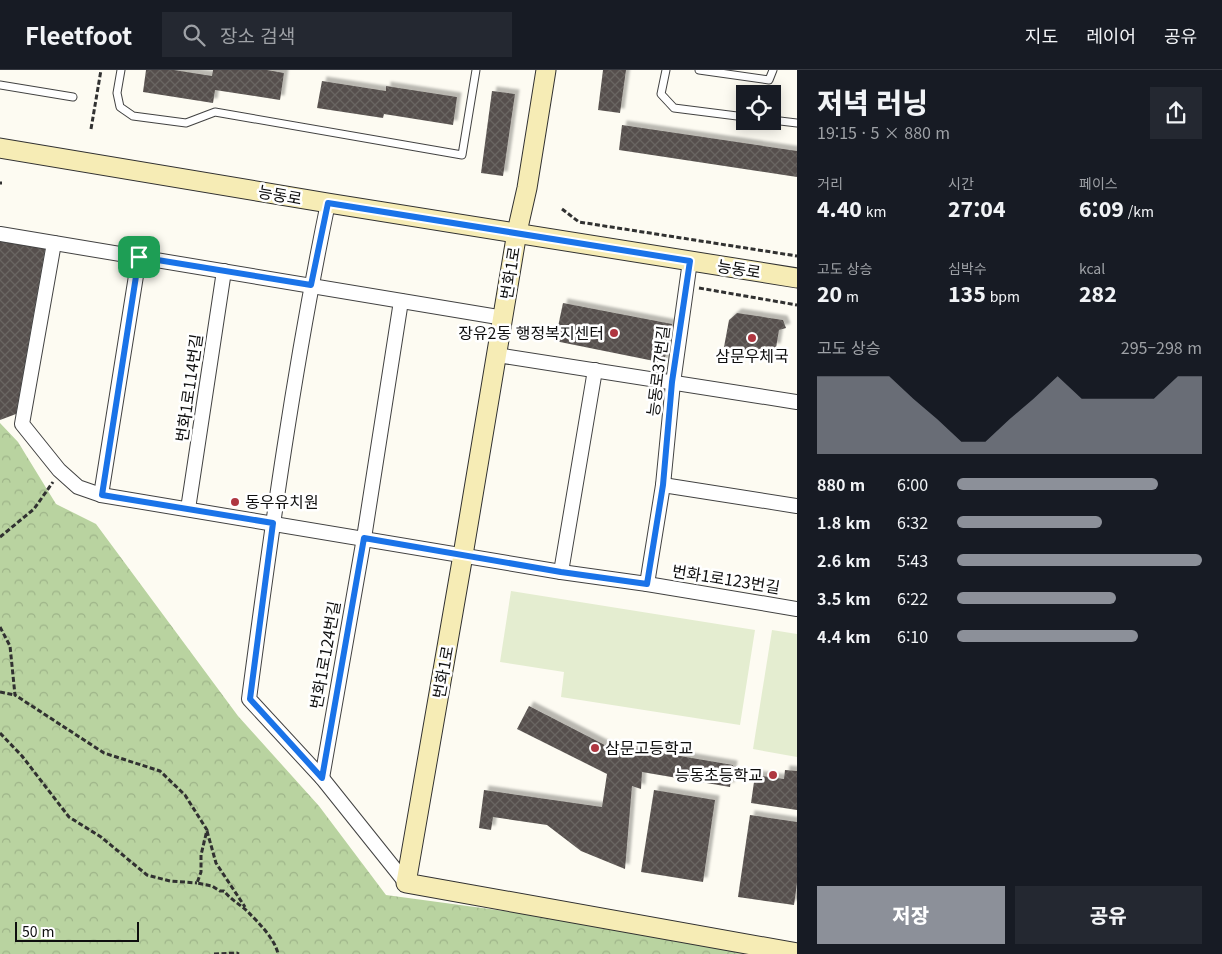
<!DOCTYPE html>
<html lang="ko">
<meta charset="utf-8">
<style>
body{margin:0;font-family:Georgia,"Noto Sans KR",serif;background:#242831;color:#f1f3f6;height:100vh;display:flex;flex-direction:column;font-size:19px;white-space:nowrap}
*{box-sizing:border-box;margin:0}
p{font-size:16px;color:#9ea1a6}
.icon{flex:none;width:28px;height:28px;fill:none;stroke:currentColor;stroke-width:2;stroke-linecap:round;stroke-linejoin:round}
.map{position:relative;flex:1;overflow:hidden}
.drawer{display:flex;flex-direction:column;background:#171b24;width:425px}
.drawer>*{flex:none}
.buttons{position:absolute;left:736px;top:15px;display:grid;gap:10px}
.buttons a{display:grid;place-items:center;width:45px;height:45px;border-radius:0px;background:#171b24;box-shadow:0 2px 12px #0003;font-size:25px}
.scale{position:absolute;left:15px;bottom:12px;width:124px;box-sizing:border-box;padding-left:5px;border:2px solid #0f0f0f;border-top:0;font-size:14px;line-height:18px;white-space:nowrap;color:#0f0f0f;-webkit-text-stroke:4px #fff;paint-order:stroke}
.pin{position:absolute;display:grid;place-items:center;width:42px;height:42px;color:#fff;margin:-21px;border-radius:10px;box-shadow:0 2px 8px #0006}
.round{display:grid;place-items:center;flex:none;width:52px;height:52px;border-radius:0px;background:#242831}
.overview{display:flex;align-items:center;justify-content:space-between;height:85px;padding:0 20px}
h1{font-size:28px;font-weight:800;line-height:38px}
.figures{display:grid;grid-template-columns:repeat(3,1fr);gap:8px;height:85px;padding:5px 20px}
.figures div{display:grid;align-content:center}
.figures b{font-size:21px;font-weight:800}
.figures small{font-size:14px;font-weight:400}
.figures p{font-size:14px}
.chart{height:140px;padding:10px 20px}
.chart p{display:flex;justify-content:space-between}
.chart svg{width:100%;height:90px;margin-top:5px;fill:#8c9099;opacity:.7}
.button{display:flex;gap:10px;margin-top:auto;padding:10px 20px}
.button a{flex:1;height:58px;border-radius:0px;background:#8c9099;color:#fff;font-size:20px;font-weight:800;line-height:58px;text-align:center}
.button a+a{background:#242831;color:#f1f3f6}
ul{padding:0 20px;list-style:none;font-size:16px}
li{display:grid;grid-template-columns:80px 60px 1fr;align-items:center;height:38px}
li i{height:12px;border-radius:6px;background:#8c9099}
header{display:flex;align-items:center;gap:30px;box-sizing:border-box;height:70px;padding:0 25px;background:#171b24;border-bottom:1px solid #363941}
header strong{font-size:24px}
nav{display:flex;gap:28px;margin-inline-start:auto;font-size:18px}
.search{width:350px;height:45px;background:#242831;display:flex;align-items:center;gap:12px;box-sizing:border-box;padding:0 18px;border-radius:0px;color:#9ea1a6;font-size:19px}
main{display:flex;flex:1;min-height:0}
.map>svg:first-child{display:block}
.forest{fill:url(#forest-crowns)}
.pitch{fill:#e4edd0}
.building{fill:url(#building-cross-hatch);filter:url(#shadow)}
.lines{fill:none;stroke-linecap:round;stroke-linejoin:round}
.lane-casing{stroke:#424242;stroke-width:9}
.street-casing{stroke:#424242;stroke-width:16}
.secondary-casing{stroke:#313131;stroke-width:21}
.path{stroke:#313131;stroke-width:3;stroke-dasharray:5 2.5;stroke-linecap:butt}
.lane{stroke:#fff;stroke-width:7}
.street{stroke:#fff;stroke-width:14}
.secondary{stroke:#f6ecb5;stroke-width:19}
.route-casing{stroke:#fff;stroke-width:10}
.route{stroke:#1a73e8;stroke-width:6}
.poi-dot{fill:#af3741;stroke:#fff;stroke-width:2}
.labels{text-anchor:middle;stroke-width:5;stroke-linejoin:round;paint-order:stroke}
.street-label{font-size:16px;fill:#0f0f0f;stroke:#fff}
.poi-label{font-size:16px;fill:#0f0f0f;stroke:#fff;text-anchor:end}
</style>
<header>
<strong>Fleetfoot</strong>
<div class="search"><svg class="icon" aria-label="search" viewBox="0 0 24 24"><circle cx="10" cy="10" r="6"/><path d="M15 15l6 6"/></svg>장소 검색</div>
<nav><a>지도</a><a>레이어</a><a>공유</a></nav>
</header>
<main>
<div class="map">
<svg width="797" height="884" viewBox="0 0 797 884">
<defs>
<pattern id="forest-crowns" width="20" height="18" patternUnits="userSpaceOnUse" patternTransform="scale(1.25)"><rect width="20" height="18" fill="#b9d3a0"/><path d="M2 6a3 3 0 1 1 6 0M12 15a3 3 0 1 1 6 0" fill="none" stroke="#9eb489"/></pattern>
<pattern id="building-cross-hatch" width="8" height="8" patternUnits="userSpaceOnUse" patternTransform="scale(1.25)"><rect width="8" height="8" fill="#56504d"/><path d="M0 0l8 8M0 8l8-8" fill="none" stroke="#696562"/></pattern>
<filter id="shadow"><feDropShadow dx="4.5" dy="-4.5" stdDeviation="1" flood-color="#0004"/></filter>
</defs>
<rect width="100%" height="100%" fill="#fdfbf2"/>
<!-- forest -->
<polygon class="forest" points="0,353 18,372 56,434 96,454 238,646 319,736 386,825 714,869 797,884 0,884"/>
<!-- pitch -->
<g class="pitch">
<polygon points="511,521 755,560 740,655 561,627 564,602 500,592"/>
<polygon points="772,560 797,564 797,687 753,679"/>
</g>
<!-- building -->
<g class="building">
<polygon points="146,0 174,0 212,6 213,0 267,0 284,3 280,30 215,20 213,33 143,22"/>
<polygon points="603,0 626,0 620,43 598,40"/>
<polygon points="322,11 386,21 386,16 457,27 453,55 384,44 383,48 317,38"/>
<polygon points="492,21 515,24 503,106 481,103"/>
<polygon points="622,55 797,81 797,107 619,80"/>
<polygon points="0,170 45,179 16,344 0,350"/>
<polygon points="563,233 672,254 664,293 555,271"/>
<polygon points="737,243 783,250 786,258 779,260 776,278 764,276 763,283 724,277 729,250"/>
<polygon points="529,636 628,687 633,678 733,695 730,717 642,702 641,719 632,716 625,799 581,781 547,755 493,747 491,760 479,758 484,720 602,737 607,704 517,659"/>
<polygon points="785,700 797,701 797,740 751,733 755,705 784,709"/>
<polygon points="654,720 715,730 703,812 641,802"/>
<polygon points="750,745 797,752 797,813 794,835 738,827"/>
</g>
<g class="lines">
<defs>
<g id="lane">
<polyline points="121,0 117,23 120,37 133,46 186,53 215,42 462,85 476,0"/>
<polyline points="666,0 661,24 674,38 745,47"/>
<polyline points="699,0 769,10 773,0"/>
<polyline points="0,15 73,27"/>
<polyline points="772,50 797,53"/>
</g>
<g id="street">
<path d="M328 133C294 297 271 463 249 629L322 708 406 813"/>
<polyline points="0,164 504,248"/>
<polyline points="54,173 22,354 59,400 78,417 101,425 561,502 647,514 797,539"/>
<polyline points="497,285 797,332"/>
<polyline points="663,415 797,436"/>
<polyline points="101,425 139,187"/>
<polyline points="188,439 224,201"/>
<polyline points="561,502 595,300"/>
<polyline points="647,514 663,415 673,313 690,191"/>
<polyline points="322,708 364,468 401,231"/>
</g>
<g id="secondary">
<polyline points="546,0 527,118 517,162 463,485 406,813 797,883"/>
<polyline points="0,78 328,133 797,208"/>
</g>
</defs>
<!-- lane casing -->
<use href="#lane" class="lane-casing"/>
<!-- street casing -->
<use href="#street" class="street-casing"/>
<!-- secondary casing -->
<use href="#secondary" class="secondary-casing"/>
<!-- path -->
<g class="path">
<polyline points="91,59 101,0"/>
<polyline points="0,113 2,113"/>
<polyline points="562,139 579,152 797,186"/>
<polyline points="699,218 797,235"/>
<polyline points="0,467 34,439 53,412"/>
<path d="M0 557 10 576 15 625 104 683 160 701 185 725 207 760 201 785V802L197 813 212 816 220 821H224C231 830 240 834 248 842 259 853 275 869 278 884"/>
<polyline points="0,622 15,625"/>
<polyline points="0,663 22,686 69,747 101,767 147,805 170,811 197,813"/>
<polyline points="207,761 216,793 245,837"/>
<polyline points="214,884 237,883 239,884"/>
</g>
<!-- lane -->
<use href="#lane" class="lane"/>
<!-- street -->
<use href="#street" class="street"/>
<!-- secondary -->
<use href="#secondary" class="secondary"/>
</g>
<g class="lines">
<defs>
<polygon id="route" points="328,133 690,191 672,312 663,415 647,514 561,502 364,468 322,708 250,629 273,453 102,425 139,187 311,215"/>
</defs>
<!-- route casing -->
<use href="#route" class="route-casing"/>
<!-- route -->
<use href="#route" class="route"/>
</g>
<!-- markers -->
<g class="poi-dot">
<circle cx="614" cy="263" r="5"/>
<circle cx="752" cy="268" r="5"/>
<circle cx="235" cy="432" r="5"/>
<circle cx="595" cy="678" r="5"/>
<circle cx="773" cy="705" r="5"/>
</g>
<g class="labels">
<!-- street labels -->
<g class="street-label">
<text transform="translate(280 125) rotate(10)" y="6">능동로</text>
<text transform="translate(739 199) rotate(9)" y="6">능동로</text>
<text transform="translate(510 203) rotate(-81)" y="6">번화1로</text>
<text transform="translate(658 301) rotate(-83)" y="6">능동로37번길</text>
<text transform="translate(189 318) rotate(-82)" y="6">번화1로114번길</text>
<text transform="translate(726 509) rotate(9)" y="6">번화1로123번길</text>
<text transform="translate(325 585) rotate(-80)" y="6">번화1로124번길</text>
<text transform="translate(443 602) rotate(-80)" y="6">번화1로</text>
</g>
<!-- poi labels -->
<g class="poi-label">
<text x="604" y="269">장유2동 행정복지센터</text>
<text x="752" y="292" text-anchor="middle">삼문우체국</text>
<text x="245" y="438" text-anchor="start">동우유치원</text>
<text x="605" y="684" text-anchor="start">삼문고등학교</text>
<text x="763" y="711">능동초등학교</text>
</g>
</g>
</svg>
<div class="buttons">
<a><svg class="icon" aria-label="locate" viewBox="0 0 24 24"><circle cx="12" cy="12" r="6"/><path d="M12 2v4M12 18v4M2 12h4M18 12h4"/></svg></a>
</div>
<div class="scale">50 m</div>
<div class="pin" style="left:139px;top:187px;background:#1e9e55"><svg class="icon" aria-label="arrive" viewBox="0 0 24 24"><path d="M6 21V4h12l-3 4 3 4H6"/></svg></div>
</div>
<section class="drawer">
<div class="overview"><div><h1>저녁 러닝</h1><p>19:15 · 5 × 880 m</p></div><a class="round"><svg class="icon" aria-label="share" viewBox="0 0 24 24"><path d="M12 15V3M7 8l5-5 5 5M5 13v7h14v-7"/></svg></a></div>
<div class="figures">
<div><p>거리</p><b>4.40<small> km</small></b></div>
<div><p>시간</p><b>27:04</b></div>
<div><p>페이스</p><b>6:09<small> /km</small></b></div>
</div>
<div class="figures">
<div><p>고도 상승</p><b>20<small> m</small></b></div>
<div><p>심박수</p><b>135<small> bpm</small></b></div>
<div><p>kcal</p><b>282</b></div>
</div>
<div class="chart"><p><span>고도 상승</span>295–298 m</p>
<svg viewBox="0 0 160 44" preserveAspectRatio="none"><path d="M0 44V6L10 6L20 6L30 6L40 17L50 27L60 38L70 38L80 27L90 17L100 6L110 17L120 17L130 17L140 17L150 6L160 6V44z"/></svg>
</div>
<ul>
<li><b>880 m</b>6:00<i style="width:82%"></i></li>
<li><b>1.8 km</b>6:32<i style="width:59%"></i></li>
<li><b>2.6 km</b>5:43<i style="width:100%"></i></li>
<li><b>3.5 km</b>6:22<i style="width:65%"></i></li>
<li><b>4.4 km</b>6:10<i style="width:74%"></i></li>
</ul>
<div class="button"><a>저장</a><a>공유</a></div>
</section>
</main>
